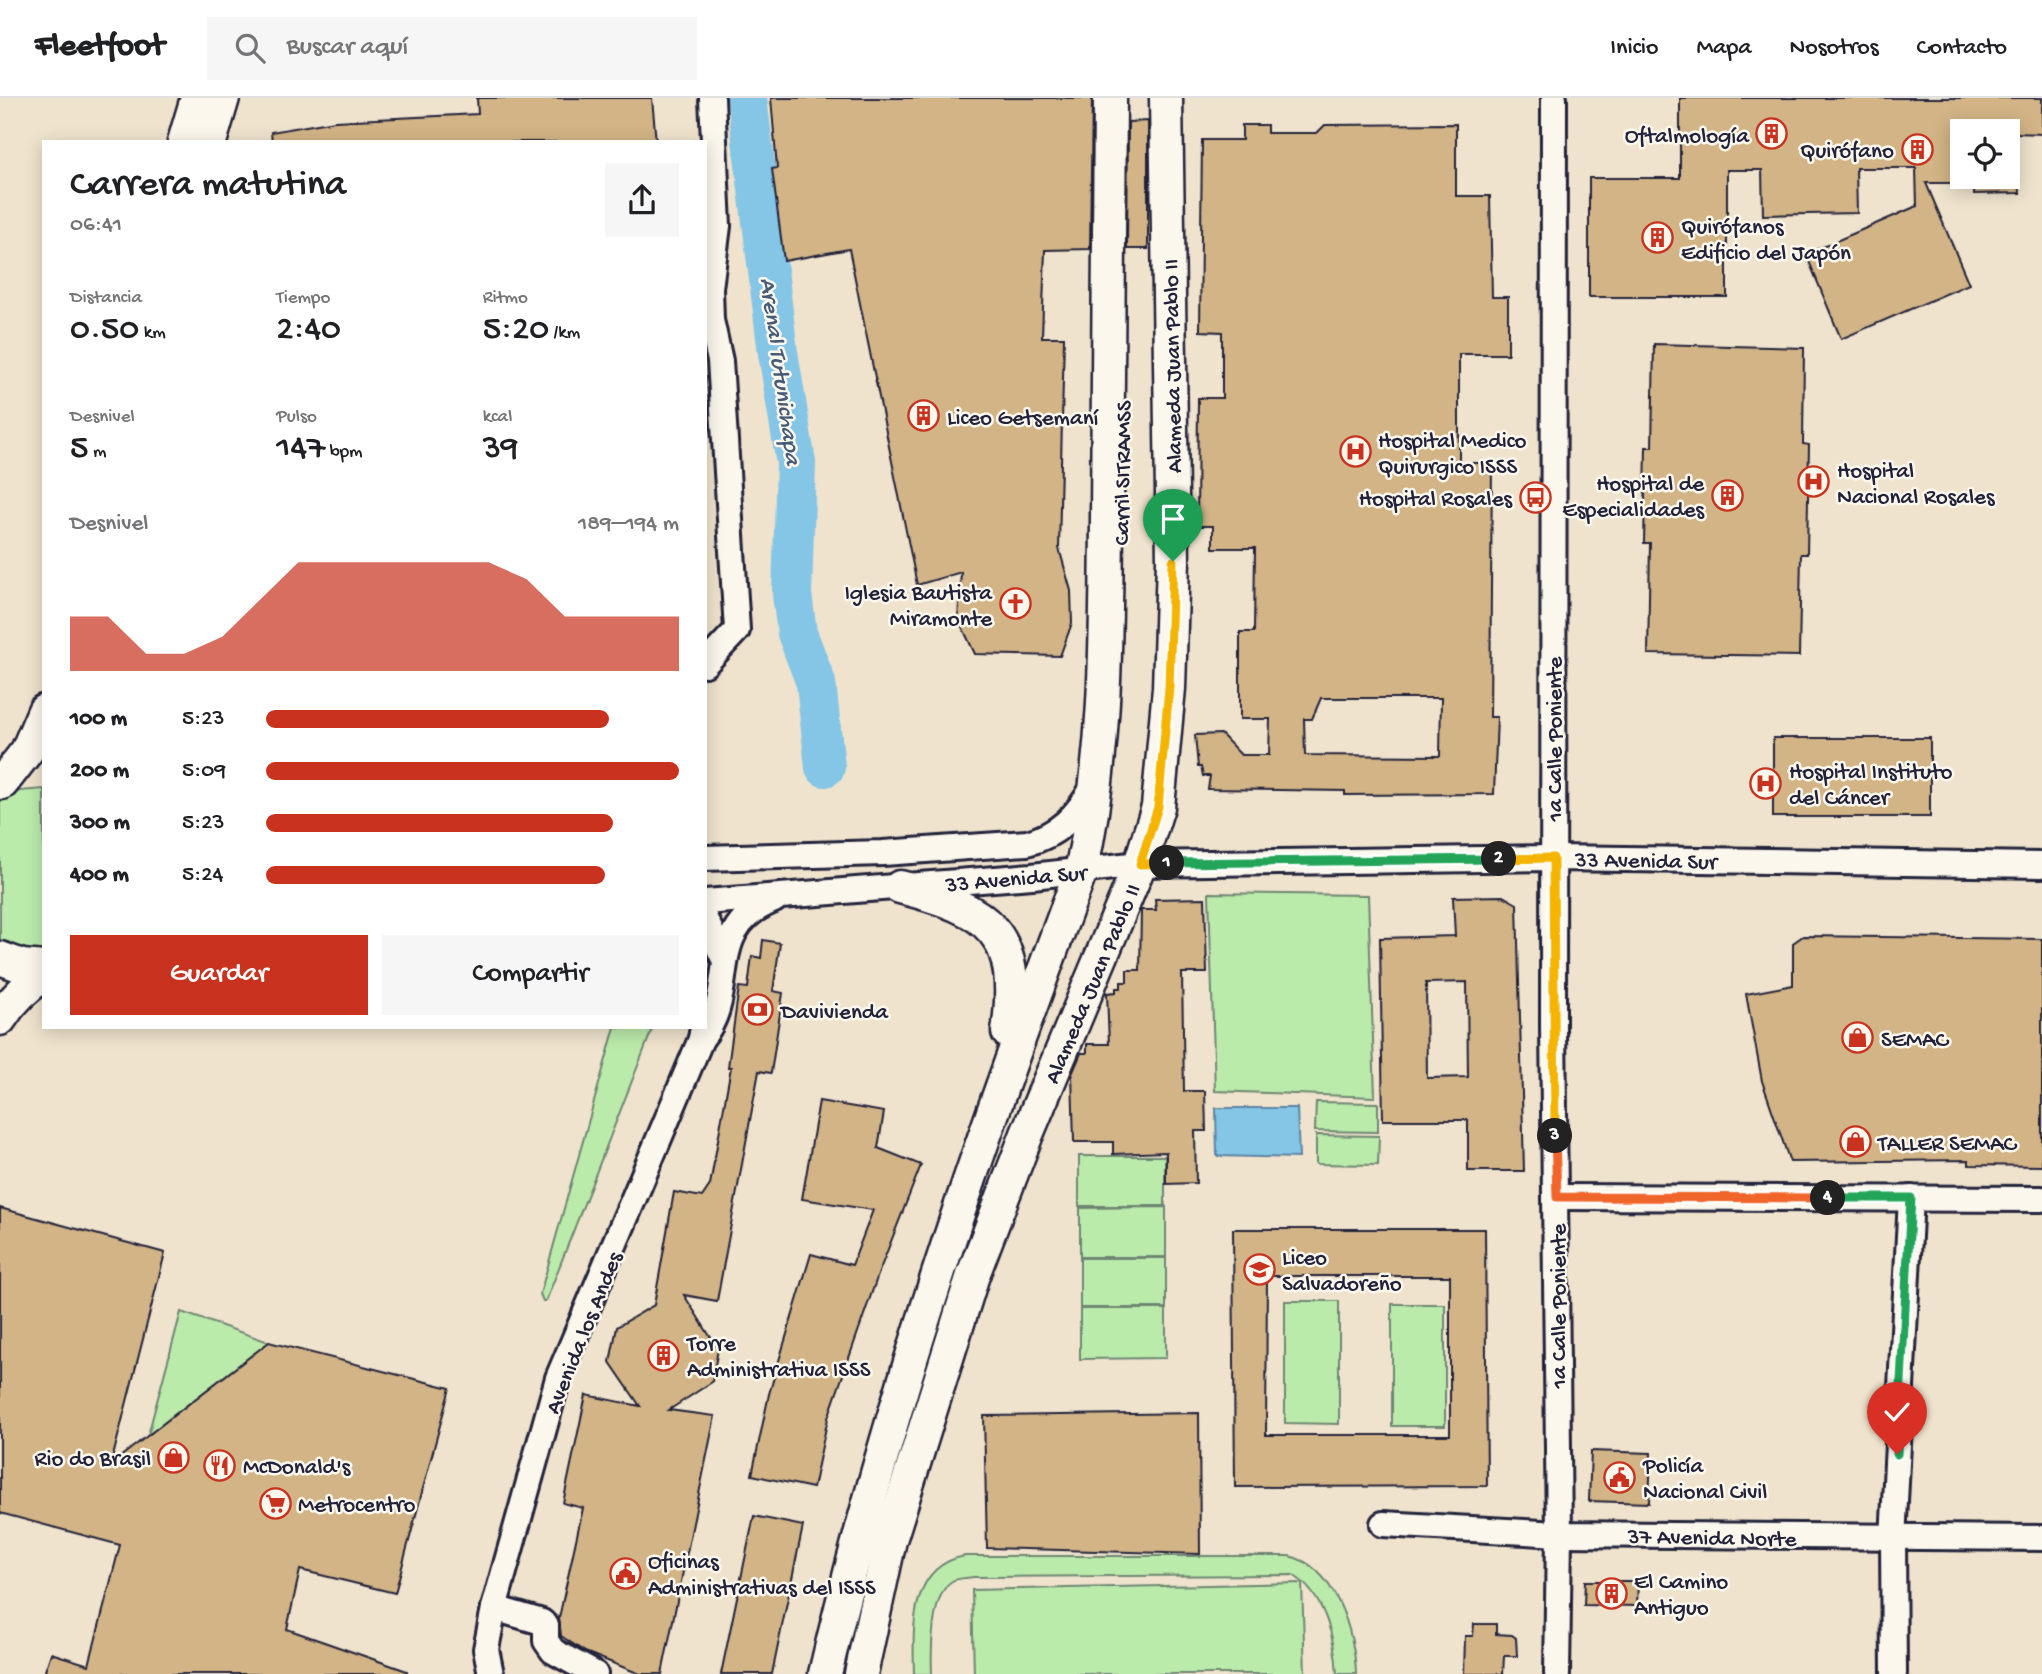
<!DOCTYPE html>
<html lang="es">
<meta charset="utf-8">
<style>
body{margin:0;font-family:"Gochi Hand",sans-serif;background:#f6f6f6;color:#202124;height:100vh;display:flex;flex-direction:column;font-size:26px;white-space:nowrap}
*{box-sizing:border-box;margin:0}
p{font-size:23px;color:#757577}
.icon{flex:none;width:38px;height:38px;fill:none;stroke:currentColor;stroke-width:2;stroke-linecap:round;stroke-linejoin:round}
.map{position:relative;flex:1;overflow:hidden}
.panel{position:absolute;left:42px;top:42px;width:665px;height:889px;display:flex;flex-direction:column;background:#fff;border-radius:0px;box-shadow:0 4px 18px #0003}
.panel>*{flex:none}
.tools{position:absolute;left:1950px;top:21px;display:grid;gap:14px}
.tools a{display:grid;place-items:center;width:70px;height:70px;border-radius:0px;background:#fff;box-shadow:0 4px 18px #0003;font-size:35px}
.pin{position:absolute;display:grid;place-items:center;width:60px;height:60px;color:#fff;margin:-72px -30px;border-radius:50% 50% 50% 0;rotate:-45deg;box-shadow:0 0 7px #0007}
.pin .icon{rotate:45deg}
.km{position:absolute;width:35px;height:35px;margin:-18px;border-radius:50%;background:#222;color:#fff;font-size:19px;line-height:35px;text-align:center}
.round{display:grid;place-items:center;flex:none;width:74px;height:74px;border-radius:0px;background:#f6f6f6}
.headline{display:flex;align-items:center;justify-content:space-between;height:119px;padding:0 28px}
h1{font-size:38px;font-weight:600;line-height:52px}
.figures{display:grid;grid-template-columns:repeat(3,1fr);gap:10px;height:119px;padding:7px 28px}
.figures div{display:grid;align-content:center}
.figures b{font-size:35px;font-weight:600}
.figures small{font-size:19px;font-weight:400}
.figures p{font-size:19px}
.chart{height:196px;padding:14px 28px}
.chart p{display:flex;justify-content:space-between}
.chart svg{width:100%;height:126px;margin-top:7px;fill:#c8321e;opacity:.7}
.button{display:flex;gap:14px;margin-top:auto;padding:14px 28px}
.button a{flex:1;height:80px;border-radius:0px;background:#c8321e;color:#fff;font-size:28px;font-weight:600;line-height:80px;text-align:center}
.button a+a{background:#f6f6f6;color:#202124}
ul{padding:0 28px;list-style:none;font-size:23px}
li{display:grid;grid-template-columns:112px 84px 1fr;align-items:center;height:52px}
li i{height:18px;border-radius:9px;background:#c8321e}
header{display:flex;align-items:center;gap:42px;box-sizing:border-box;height:98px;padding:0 35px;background:#fff;border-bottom:2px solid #e0e0e0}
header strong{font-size:33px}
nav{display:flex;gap:38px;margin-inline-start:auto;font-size:24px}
.search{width:490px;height:63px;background:#f6f6f6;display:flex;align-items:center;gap:18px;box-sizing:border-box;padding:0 24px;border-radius:0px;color:#757577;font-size:26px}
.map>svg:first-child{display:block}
.green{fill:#bbebab;stroke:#6e8673;stroke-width:2}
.water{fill:#85c5e6;stroke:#5d84a2;stroke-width:2}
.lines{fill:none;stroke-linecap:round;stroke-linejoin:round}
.river{stroke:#85c5e6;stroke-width:40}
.building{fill:#d2b486;stroke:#22223b;stroke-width:2;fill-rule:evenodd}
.minor-casing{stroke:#22223b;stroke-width:30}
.major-casing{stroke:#22223b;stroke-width:37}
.minor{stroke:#fbf7ec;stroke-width:24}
.major{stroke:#fbf7ec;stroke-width:32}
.split-1-casing{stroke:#fff;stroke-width:14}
.split-2-casing{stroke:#fff;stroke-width:14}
.split-3-casing{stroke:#fff;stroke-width:14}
.split-4-casing{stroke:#fff;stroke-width:14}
.split-5-casing{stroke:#fff;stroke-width:14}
.split-1{stroke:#f5b400;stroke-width:9}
.split-2{stroke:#22a559;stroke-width:9}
.split-3{stroke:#f5b400;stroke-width:9}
.split-4{stroke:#f0652b;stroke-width:9}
.split-5{stroke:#22a559;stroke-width:9}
.labels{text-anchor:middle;stroke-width:5;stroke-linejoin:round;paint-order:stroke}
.poi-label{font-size:23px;fill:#22223b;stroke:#fbf7ec;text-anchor:start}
.street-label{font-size:23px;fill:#22223b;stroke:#fbf7ec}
.water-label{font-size:24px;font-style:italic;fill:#455b77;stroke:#fbf7ec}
</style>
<header>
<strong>Fleetfoot</strong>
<div class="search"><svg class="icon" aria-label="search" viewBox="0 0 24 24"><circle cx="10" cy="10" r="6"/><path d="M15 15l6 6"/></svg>Buscar aquí</div>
<nav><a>Inicio</a><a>Mapa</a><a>Nosotros</a><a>Contacto</a></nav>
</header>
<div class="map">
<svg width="2042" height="1576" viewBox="0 0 2042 1576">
<rect width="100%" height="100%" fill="#efe3cd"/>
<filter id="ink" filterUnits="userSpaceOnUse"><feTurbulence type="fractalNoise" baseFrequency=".0143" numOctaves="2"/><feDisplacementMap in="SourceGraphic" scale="14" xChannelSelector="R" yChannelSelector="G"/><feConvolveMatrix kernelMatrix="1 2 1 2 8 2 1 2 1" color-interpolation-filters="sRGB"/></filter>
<g filter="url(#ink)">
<!-- green -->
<g class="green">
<polygon points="44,691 44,858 0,848 0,700 20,693"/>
<polygon points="1209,795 1368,797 1375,999 1215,993"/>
<polygon points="615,929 653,929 546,1203 543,1203 540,1196"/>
<polygon points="1316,1004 1378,1005 1378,1034 1315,1033"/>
<polygon points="1316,1037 1379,1038 1378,1067 1316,1066"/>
<rect x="1079" y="1058" width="86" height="50"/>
<polygon points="1166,1109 1166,1159 1080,1159 1080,1110"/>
<rect x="1080" y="1160" width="86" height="50"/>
<polygon points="1285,1203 1339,1203 1339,1326 1285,1325"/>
<rect x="1392" y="1206" width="53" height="122"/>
<polygon points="1080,1211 1166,1211 1166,1260 1080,1261"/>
<polygon points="181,1214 269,1244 148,1337"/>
<path d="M965 1458H1289C1335 1468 1355 1535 1356 1576H1337C1335 1541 1325 1497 1293 1477L974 1479C968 1480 957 1480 952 1483 931 1496 931 1554 932 1576H914C913 1530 909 1468 965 1458Z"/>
<polygon points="1302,1485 1305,1576 974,1576 972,1492"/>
</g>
<!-- water -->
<polygon class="water" points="1216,1010 1297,1010 1299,1060 1217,1058"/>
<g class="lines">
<!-- river -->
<polyline class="river" points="747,0 778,255 796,365 792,496 797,535 816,585 825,669"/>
</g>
<!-- building -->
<g class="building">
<polygon points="477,0 652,0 656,44 272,44 271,34 335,23 478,16"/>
<polygon points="771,0 1092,0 1090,151 1045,152 1042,239 1064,239 1059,450 1071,493 1072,525 1060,558 975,556 958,520 961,474 917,487 849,151 784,163 772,71 777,70"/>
<polygon points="1680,0 2042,0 2042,36 1962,33 1962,85 1926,85 1969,186 1841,241 1806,156 1917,108 1916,70 1856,70 1857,115 1763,117 1762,72 1727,72 1727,199 1589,199 1589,80 1680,80"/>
<polygon points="1148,23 1148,151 1127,151 1128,24"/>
<path d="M1456 26V98H1490L1492 199H1508V256H1459V365H1492L1490 619H1497L1494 696 1345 697V693L1208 691 1210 678H1203L1201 669H1198L1195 637 1221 636 1241 657H1269L1270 621H1240V534H1254L1255 450H1213V428H1197L1198 300H1222V234L1200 233 1202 42H1242V27H1267V35H1317L1325 27ZM1321 600H1441L1440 658 1305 657 1304 621H1312Z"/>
<polygon points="1974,79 2019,79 2020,95 1974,96"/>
<polygon points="1654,246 1804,250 1803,346 1809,347 1807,456 1801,456 1799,558 1648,556 1650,445 1644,445 1646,349 1652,349"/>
<rect x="1773" y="640" width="157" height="79"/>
<path d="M1503 798 1517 806 1524 1073H1468V1022H1383L1380 840 1455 838 1453 799ZM1467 884 1468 979 1427 980 1426 885Z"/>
<polygon points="1205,800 1207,875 1182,875 1184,993 1205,993 1206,1033 1195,1033 1196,1085 1166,1086 1166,1054 1113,1056 1113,1044 1074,1044 1072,976 1081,955 1087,955 1087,946 1109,946 1107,895 1116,894 1116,890 1121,890 1121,884 1127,884 1127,872 1140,872 1141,812 1156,812 1155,801"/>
<polygon points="1803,838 2042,841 2042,1068 1969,1067 1969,1062 1790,1064 1762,983 1746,896 1793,887 1793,845"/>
<polygon points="763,842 780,845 773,893 783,895 771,975 759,973 717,1203 684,1197 718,1251 712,1284 669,1312 715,1318 662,1576 640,1576 585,1554 561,1538 559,1520 583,1410 563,1405 586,1297 640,1308 610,1264 617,1229 654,1207 674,1094 702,1099 710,1087 731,969 728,969 739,889 748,890 752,858 761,860"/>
<polygon points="819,1003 884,1014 878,1050 921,1067 879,1174 828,1320 813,1390 752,1377 769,1296 811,1156 852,1167 873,1112 802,1101"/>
<polygon points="0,1110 165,1155 111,1366 269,1244 450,1290 395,1495 300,1472 287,1531 407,1573 407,1576 44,1576 51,1555 89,1567 120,1447 0,1415"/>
<path d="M1233 1131H1485L1487 1388 1235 1389ZM1267 1178H1450V1337H1266Z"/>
<polygon points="1199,1315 1200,1456 987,1450 984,1318"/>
<polygon points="1591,1353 1651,1355 1649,1405 1589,1403"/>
<polygon points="754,1418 803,1428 772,1576 721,1576"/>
<polygon points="1585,1483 1638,1483 1637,1508 1584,1507"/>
<polygon points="1474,1526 1496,1526 1496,1536 1512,1537 1516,1540 1517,1558 1504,1558 1503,1576 1464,1576 1465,1538 1473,1538"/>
</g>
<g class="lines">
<defs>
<g id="minor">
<polyline points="1554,0 1553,929 1559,1436 1557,1576"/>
<polyline points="711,222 710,190 718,128 712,0"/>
<polyline points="705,223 711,222 720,263 737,532 705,566"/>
<path d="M705 760 883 755 1027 745C1058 737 1078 717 1093 689"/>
<polyline points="705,804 1032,778 1140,766 1553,760 2042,767"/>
<polyline points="705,821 725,863"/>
<path d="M701 941C741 894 701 831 774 802"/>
<polyline points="1557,1099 2042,1101"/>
<polyline points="1383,1426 1559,1436 2042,1440"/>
<polyline points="494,1510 542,1524 546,1528 546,1543 553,1553 595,1576"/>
<polyline points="491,1576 486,1551 494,1510 558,1280 701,941 703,929"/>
<polyline points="1894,1576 1893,1441 1911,1100"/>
</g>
<g id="major">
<polyline points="184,44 197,0"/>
<polyline points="210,44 223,0"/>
<polyline points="2,685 27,653 44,613"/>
<path d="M900 789C991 812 1022 835 1008 934"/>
<polyline points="0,860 22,868 44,870"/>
<path d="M0 921C12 902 25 889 44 877"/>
<path d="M825 1576C889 1302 982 1036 1081 773 1107 658 1106 537 1107 419 1108 280 1108 140 1110 0"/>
<polyline points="861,1576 890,1442 973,1177 1027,1036 1140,766 1158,709 1169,590 1173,463 1166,0"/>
</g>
</defs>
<!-- minor casing -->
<use href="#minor" class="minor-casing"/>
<!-- major casing -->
<use href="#major" class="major-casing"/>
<!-- minor -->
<use href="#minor" class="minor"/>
<!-- major -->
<use href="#major" class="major"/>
</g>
</g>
<g class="lines" filter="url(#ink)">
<defs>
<polyline id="split-1" points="1167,765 1140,766 1158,709 1169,590 1173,463"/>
<polyline id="split-2" points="1167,765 1499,761"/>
<polyline id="split-3" points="1499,761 1553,760 1555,1038"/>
<polyline id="split-4" points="1555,1038 1557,1099 1828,1100"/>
<polyline id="split-5" points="1828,1100 1911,1100 1897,1356"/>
</defs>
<!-- split-1 casing -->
<use href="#split-1" class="split-1-casing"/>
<!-- split-2 casing -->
<use href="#split-2" class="split-2-casing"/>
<!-- split-3 casing -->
<use href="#split-3" class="split-3-casing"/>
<!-- split-4 casing -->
<use href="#split-4" class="split-4-casing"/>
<!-- split-5 casing -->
<use href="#split-5" class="split-5-casing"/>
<!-- split-1 -->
<use href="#split-1" class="split-1"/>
<!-- split-2 -->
<use href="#split-2" class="split-2"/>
<!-- split-3 -->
<use href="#split-3" class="split-3"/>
<!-- split-4 -->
<use href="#split-4" class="split-4"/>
<!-- split-5 -->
<use href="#split-5" class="split-5"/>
</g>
<!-- icons -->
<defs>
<symbol id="building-ring" viewBox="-11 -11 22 22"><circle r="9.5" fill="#fbf7ec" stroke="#c8321e" stroke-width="1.5"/><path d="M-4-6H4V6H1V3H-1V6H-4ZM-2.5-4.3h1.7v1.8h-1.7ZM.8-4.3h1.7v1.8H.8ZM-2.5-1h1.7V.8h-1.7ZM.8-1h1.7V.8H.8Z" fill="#c8321e"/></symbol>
<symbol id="hospital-ring" viewBox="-11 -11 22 22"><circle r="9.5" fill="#fbf7ec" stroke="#c8321e" stroke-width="1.5"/><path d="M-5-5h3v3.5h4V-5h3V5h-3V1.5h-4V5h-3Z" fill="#c8321e"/></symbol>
<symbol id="bus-ring" viewBox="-11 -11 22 22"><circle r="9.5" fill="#fbf7ec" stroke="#c8321e" stroke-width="1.5"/><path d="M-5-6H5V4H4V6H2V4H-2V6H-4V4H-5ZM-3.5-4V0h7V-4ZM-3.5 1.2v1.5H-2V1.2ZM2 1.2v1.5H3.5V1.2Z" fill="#c8321e"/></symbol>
<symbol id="church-ring" viewBox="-11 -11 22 22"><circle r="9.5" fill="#fbf7ec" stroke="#c8321e" stroke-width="1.5"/><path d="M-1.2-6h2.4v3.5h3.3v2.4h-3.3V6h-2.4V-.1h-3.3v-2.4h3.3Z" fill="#c8321e"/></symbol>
<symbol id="bank-ring" viewBox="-11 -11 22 22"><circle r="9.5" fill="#fbf7ec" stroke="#c8321e" stroke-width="1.5"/><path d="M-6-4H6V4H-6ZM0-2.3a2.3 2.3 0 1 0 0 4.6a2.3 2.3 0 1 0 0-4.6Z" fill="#c8321e"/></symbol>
<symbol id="shop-ring" viewBox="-11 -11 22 22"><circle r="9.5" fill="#fbf7ec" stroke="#c8321e" stroke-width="1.5"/><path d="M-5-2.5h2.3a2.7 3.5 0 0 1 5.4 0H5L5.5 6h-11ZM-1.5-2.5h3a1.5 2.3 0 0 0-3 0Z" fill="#c8321e"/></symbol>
<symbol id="school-ring" viewBox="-11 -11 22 22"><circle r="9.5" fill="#fbf7ec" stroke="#c8321e" stroke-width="1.5"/><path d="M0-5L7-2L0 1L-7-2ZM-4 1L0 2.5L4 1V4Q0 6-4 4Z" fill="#c8321e"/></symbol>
<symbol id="restaurant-ring" viewBox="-11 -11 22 22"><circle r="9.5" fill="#fbf7ec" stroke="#c8321e" stroke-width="1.5"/><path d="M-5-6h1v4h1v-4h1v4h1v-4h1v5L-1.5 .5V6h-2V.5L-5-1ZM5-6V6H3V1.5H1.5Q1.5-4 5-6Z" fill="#c8321e"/></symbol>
<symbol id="civic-ring" viewBox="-11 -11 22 22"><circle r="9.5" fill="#fbf7ec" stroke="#c8321e" stroke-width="1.5"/><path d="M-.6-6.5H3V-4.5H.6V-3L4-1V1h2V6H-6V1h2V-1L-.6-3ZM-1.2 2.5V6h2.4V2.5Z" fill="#c8321e"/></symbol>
<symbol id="supermarket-ring" viewBox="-11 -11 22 22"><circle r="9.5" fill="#fbf7ec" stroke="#c8321e" stroke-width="1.5"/><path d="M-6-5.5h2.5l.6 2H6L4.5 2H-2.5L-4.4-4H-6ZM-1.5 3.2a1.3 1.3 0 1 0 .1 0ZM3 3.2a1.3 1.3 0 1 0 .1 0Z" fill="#c8321e"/></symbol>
</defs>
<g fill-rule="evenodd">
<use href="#building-ring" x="1754" y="18" width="35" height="35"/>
<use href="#building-ring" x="1900" y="34" width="35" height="35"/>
<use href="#building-ring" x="1640" y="122" width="35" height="35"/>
<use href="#building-ring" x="906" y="300" width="35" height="35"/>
<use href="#hospital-ring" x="1338" y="336" width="35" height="35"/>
<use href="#hospital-ring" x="1796" y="366" width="35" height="35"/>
<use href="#building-ring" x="1710" y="380" width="35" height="35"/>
<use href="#bus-ring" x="1518" y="382" width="35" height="35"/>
<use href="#church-ring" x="998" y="488" width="35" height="35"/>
<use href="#hospital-ring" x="1748" y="668" width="35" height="35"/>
<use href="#bank-ring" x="740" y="894" width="35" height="35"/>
<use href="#shop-ring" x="1840" y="922" width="35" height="35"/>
<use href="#shop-ring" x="1838" y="1026" width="35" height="35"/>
<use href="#school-ring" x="1242" y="1154" width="35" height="35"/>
<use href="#building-ring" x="646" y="1240" width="35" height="35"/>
<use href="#shop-ring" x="156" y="1342" width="35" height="35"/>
<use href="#restaurant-ring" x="202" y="1350" width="35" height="35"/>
<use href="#civic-ring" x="1602" y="1362" width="35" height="35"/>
<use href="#supermarket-ring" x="258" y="1388" width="35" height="35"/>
<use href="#civic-ring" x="608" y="1458" width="35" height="35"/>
<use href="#building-ring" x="1594" y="1478" width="35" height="35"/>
</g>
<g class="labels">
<!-- poi labels -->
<g class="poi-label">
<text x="1749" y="44" text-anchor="end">Oftalmología</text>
<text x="1894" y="59" text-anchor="end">Quirófano</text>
<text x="1681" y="135">Quirófanos<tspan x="1681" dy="26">Edificio del Japón</tspan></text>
<text x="947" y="326">Liceo Getsemaní</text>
<text x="1378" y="349">Hospital Medico<tspan x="1378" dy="26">Quirurgico ISSS</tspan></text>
<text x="1837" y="379">Hospital<tspan x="1837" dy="26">Nacional Rosales</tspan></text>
<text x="1704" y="392" text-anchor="end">Hospital de<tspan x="1704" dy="26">Especialidades</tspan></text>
<text x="1512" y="407" text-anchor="end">Hospital Rosales</text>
<text x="992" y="501" text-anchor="end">Iglesia Bautista<tspan x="992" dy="26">Miramonte</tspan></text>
<text x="1789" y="680">Hospital Instituto<tspan x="1789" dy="26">del Cáncer</tspan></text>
<text x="781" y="920">Davivienda</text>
<text x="1881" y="948">SEMAC</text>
<text x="1878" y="1052">TALLER SEMAC</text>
<text x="1282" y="1166">Liceo<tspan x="1282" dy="26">Salvadoreño</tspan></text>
<text x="687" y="1252">Torre<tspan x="687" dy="26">Administrativa ISSS</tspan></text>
<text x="151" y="1367" text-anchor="end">Rio do Brasil</text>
<text x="1643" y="1374">Policía<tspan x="1643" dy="26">Nacional Civil</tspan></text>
<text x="243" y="1375">McDonald's</text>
<text x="298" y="1413">Metrocentro</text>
<text x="648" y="1470">Oficinas<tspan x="648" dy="26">Administrativas del ISSS</tspan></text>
<text x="1634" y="1490">El Camino<tspan x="1634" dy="26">Antiguo</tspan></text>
</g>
<!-- street labels -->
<g class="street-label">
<text transform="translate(1171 268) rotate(-91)" y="8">Alameda Juan Pablo II</text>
<text transform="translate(1121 375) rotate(-89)" y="8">Carril SITRAMSS</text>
<text transform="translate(1553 641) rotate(-90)" y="8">1a Calle Poniente</text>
<text transform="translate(1646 761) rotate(1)" y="8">33 Avenida Sur</text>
<text transform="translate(1016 779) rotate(-5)" y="8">33 Avenida Sur</text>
<text transform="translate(1091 885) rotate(-67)" y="8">Alameda Juan Pablo II</text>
<text transform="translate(1557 1208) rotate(-90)" y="8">1a Calle Poniente</text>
<text transform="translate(582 1234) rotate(-68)" y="8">Avenida los Andes</text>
<text transform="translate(1712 1438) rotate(1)" y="8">37 Avenida Norte</text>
</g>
<!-- water labels -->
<g class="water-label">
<text transform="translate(782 273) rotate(82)" y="8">Arenal Tutunichapa</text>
</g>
</g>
</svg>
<div class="tools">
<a><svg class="icon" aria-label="locate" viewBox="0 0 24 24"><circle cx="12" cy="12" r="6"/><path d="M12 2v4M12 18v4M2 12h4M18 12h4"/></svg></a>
</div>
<div class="pin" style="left:1173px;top:463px;background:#1e9e55"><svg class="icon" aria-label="arrive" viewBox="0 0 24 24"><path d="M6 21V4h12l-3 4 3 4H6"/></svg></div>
<div class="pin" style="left:1897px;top:1356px;background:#d93025"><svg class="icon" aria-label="check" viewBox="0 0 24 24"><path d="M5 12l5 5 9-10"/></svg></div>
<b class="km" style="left:1167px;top:765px">1</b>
<b class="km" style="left:1499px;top:761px">2</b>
<b class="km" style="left:1555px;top:1038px">3</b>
<b class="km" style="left:1828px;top:1100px">4</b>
<section class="panel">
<div class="headline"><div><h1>Carrera matutina</h1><p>06:41</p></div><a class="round"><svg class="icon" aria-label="share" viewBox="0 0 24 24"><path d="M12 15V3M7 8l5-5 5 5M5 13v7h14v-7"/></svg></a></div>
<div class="figures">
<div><p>Distancia</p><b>0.50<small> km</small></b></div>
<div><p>Tiempo</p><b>2:40</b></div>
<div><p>Ritmo</p><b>5:20<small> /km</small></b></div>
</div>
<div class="figures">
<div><p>Desnivel</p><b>5<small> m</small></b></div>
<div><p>Pulso</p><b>147<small> bpm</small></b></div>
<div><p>kcal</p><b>39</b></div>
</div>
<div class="chart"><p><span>Desnivel</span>189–194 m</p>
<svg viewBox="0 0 160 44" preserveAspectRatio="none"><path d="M0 44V25L10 25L20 38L30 38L40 32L50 19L60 6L70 6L80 6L90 6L100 6L110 6L120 12L130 25L140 25L150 25L160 25V44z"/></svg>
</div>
<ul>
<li><b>100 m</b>5:23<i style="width:83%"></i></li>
<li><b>200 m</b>5:09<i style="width:100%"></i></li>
<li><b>300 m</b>5:23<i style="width:84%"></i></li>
<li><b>400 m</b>5:24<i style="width:82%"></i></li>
</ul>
<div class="button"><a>Guardar</a><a>Compartir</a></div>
</section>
</div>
